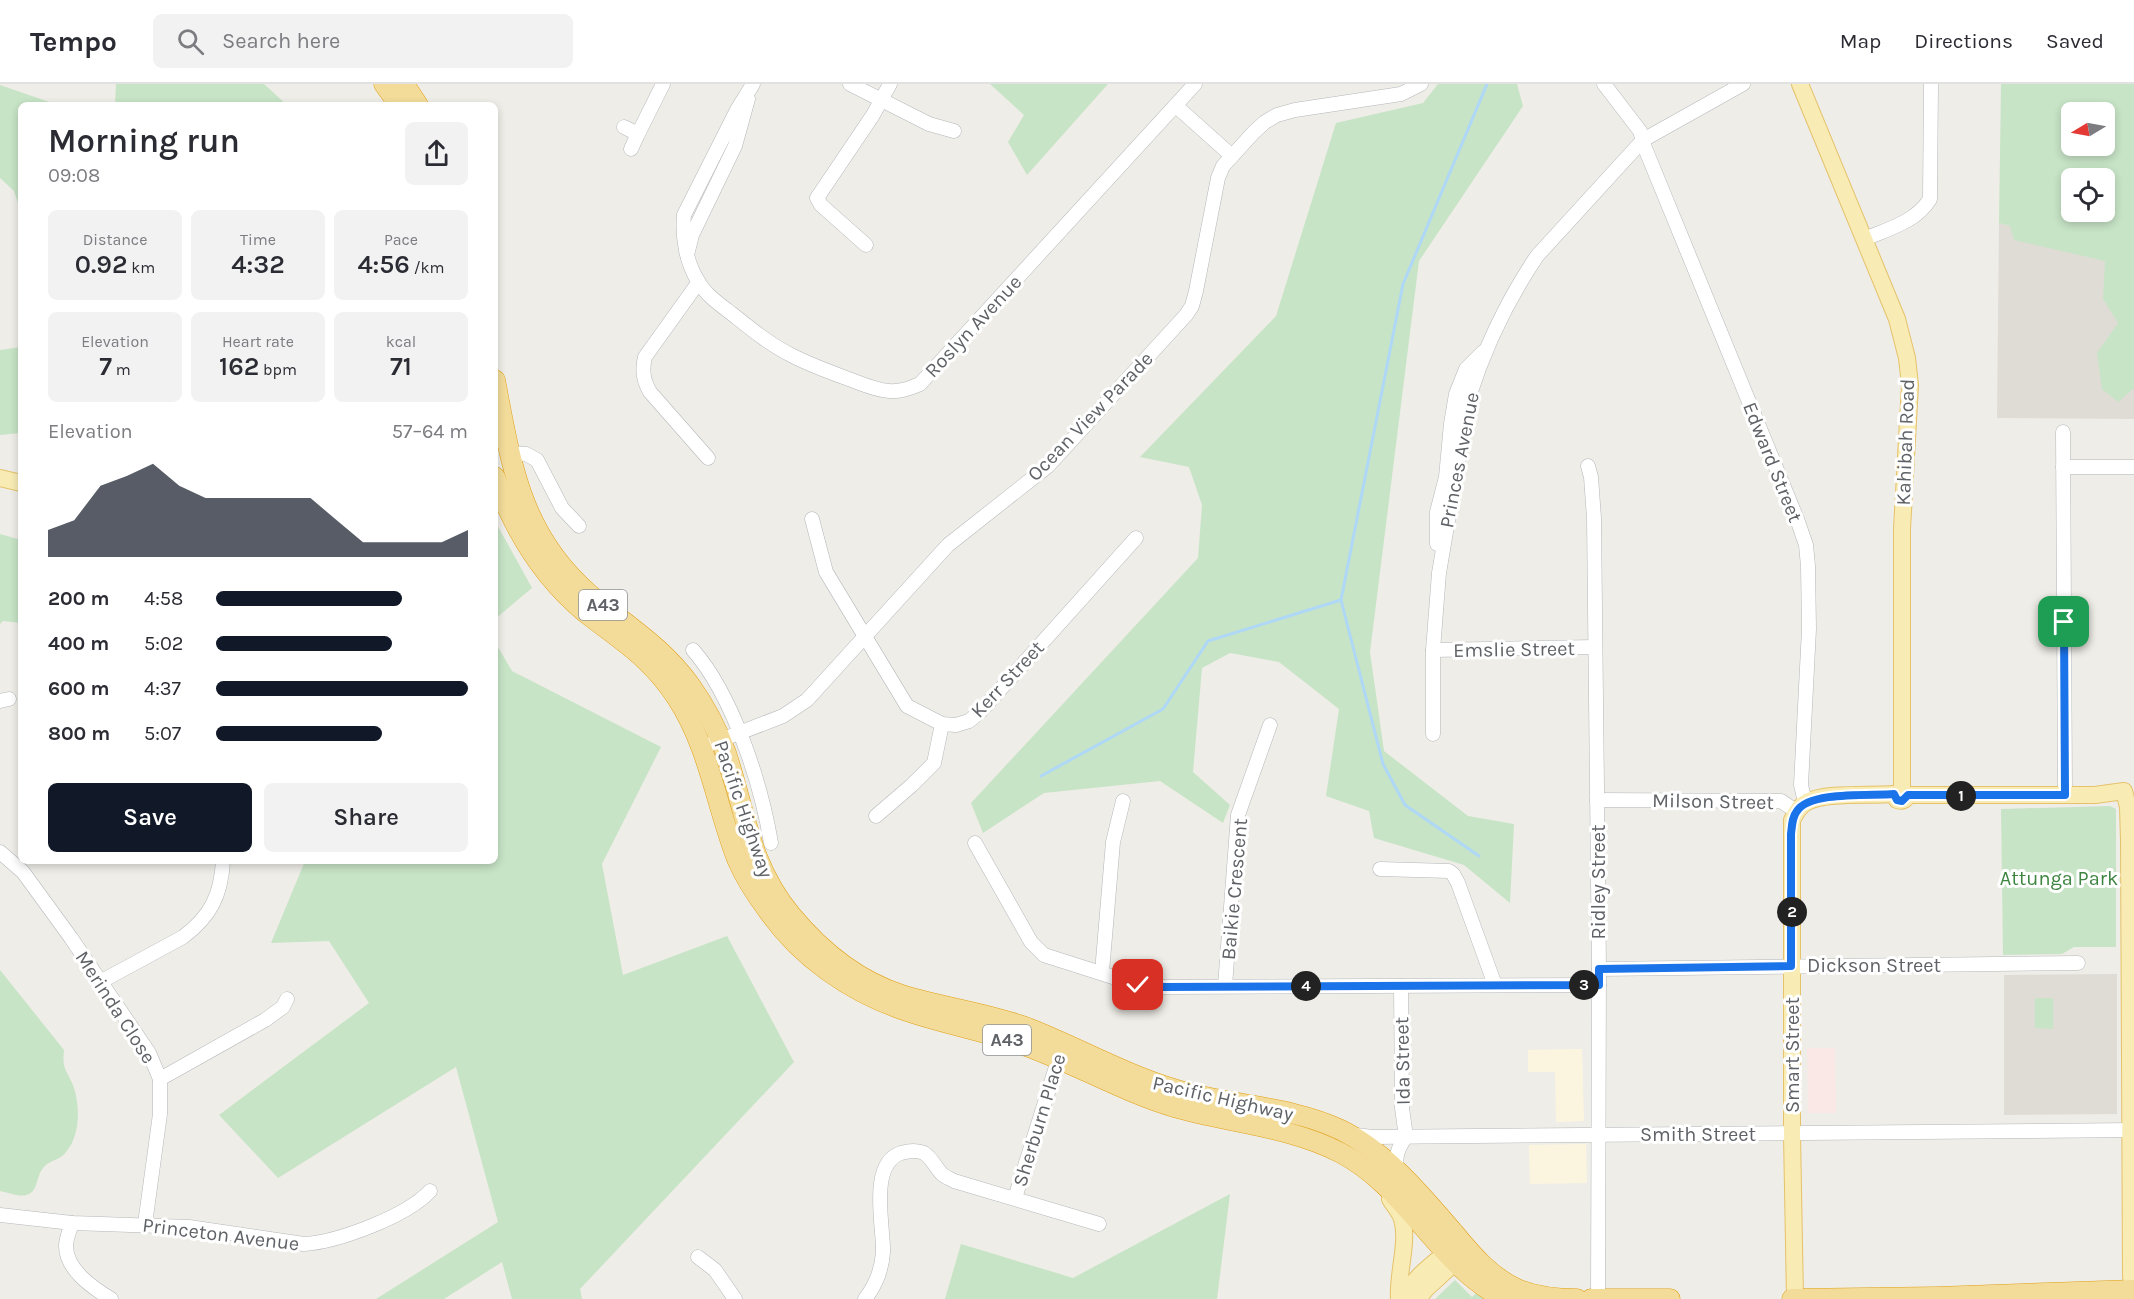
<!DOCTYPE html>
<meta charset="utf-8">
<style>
body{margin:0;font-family:Karla,sans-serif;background:#f2f2f3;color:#2b2b33;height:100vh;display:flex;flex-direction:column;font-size:22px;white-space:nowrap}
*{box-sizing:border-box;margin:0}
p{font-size:20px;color:#7c7c81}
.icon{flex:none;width:33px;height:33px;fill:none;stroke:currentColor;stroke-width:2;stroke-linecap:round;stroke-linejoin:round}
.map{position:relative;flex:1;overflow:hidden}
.side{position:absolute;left:18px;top:18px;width:480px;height:762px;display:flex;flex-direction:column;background:#fff;border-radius:9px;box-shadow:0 3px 9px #0003}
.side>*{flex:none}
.needle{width:39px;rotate:260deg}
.controls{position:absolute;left:2061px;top:18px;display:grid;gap:12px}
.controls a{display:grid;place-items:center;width:54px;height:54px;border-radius:9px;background:#fff;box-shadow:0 3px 9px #0003;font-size:30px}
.pin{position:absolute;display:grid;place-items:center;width:51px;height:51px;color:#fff;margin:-26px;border-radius:12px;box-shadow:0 3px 9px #0006}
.km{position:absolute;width:30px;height:30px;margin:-15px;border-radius:50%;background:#222;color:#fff;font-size:16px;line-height:30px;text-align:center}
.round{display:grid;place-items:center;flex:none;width:63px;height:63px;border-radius:9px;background:#f2f2f3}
.head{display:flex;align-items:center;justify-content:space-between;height:102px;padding:0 30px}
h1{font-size:33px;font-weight:600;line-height:45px}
.figures{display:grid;grid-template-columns:repeat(3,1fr);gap:9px;height:102px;padding:6px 30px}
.figures div{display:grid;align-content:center;border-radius:9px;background:#f2f2f3;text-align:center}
.figures b{font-size:26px;font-weight:600}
.figures small{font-size:16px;font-weight:400}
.figures p{font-size:16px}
.chart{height:168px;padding:12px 30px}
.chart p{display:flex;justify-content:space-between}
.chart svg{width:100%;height:108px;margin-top:6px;fill:#111827;opacity:.7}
.action{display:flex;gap:12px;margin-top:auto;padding:12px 30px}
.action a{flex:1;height:69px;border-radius:9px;background:#111827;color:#fff;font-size:24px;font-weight:600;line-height:69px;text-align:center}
.action a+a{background:#f2f2f3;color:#2b2b33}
ul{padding:0 30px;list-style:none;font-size:20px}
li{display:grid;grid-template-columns:96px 72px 1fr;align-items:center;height:45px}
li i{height:15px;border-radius:8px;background:#111827}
header{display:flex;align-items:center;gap:36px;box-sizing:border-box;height:84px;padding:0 30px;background:#fff;border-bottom:2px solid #e1e1e2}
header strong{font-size:28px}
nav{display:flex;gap:33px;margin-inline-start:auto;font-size:21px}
.search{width:420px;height:54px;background:#f2f2f3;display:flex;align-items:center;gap:15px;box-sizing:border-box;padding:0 21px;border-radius:9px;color:#7c7c81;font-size:22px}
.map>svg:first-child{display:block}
.commercial{fill:#fbf5e0}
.education{fill:#dfdcd6}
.medical{fill:#fae8e6}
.green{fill:#c7e4c6;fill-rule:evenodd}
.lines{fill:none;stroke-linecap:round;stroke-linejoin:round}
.stream{stroke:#afd8f7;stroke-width:3}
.minor-casing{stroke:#b4b7ba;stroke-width:15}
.major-casing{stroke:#e5c26b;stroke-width:18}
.highway-casing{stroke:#e0a016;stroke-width:21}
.minor{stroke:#fff;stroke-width:14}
.major{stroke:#f8ecb4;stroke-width:16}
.highway{stroke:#f3dc9a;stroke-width:20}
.route-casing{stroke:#fff;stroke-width:12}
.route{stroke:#1a73e8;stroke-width:8}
.labels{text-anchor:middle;stroke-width:6;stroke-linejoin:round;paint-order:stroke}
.shield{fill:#fff;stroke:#8f9194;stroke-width:1.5}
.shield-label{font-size:18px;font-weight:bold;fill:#5f6266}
.street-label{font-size:20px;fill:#5f6266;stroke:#fff}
.park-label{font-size:20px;fill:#3f8542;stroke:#fff}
</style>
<header>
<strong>Tempo</strong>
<div class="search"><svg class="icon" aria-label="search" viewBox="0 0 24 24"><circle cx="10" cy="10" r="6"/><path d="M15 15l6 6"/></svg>Search here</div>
<nav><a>Map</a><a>Directions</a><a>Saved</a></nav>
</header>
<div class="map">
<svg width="2134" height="1215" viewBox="0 0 2134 1215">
<rect width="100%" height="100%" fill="#efede7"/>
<!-- commercial -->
<g class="commercial">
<polygon points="1582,965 1584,1037 1556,1038 1555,988 1528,988 1528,966"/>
<polygon points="1586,1060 1587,1099 1530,1100 1529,1061"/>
</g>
<!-- education -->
<g class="education">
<polygon points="1999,139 2134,174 2134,335 1997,334"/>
<polygon points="2117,890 2117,1030 2004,1031 2004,891"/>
</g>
<!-- medical -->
<polygon class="medical" points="1807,964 1835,964 1836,1029 1808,1029"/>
<!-- green -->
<g class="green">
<polygon points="116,0 264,0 287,21 115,21"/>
<polygon points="990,0 1108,0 1027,91 1008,58 1024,31"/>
<polygon points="1438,0 1517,0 1523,22 1419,177 1370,568 1384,667 1468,732 1514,740 1510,819 1464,781 1374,754 1369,727 1326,712 1339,625 1279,578 1230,569 1202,584 1193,688 1230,721 1223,739 1160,697 1044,709 983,749 971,719 1198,474 1202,421 1189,383 1140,373 1276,232 1336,39 1423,19"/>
<path d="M2001 0H2134V304L2118 318 2102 305 2097 269 2118 239 2103 215 2105 177 2014 156 2010 142 1999 139ZM2072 28H2104V62H2072ZM2072 94H2104V128H2072Z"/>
<polygon points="0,1 58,21 21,21 21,128 14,107 0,94"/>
<polygon points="21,263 21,349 0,351 0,266"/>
<polygon points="495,437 532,504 495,535"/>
<polygon points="0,450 21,456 21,539 3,537 0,540"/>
<polygon points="495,558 512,587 661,663 602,780 623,891 727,852 794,978 580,1205 582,1215 512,1215 502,1178 444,1215 376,1215 498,1138 456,983 278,1094 219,1031 369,919 329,857 271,859 305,777 495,777"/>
<polygon points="2110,722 2116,725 2116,863 2074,863 2062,870 2003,871 2001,725"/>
<path d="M0 886 64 966C62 986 66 984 73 1001 80 1020 81 1051 66 1068 61 1076 49 1076 43 1084 39 1089 38 1095 36 1101 30 1118 14 1110 0 1107Z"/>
<polygon points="2035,914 2053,914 2053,945 2035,944"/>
<polygon points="1230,1110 1217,1215 945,1215 961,1160 1073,1194"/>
<polygon points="1455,1196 1472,1213 1477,1208 1485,1215 1435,1215"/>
</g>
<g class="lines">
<!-- stream -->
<g class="stream">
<polyline points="1041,692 1163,625 1208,557 1341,516"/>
<polyline points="1479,772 1405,721 1383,680 1341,516 1403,200 1487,0"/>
</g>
<defs>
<g id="minor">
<path d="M753 0 737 26 684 131C682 153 686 178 698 197 705 210 719 220 731 229 750 244 769 260 791 271 808 280 827 287 846 294 860 299 874 306 889 307 901 308 910 304 920 300L1195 0"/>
<polyline points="850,0 929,40 954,47"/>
<polyline points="1604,0 1640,47 1645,64 1797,435 1806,461 1808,482 1809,545 1801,701 1805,718"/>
<polyline points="1176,22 1232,72"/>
<polyline points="624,43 638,50 663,0"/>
<polyline points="631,65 638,50"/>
<path d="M1864 155C1888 145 1916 138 1930 115L1931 0"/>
<polyline points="866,161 821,121 817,114 873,31 890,0"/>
<polyline points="688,167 692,151 735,62 748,15"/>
<path d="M698 199 645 273C642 286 643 296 650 308L708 374"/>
<polyline points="2063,348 2065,711"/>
<polyline points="508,369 526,370 537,376 562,424 579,442"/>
<polyline points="1588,382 1591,393 1594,434 1599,885 1598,1215"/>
<polyline points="2063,383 2134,383"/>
<polyline points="812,435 826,488 907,622 942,640 956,641 969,637 980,628 1136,454"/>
<polyline points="1437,460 1437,428 1446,393 1451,340 1456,310 1466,285 1483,268"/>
<path d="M693 566C733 612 761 699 771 759"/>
<polyline points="1433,566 1595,563"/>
<polyline points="0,617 9,615"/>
<path d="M1433 650V566L1439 489 1469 313C1485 263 1508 215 1537 172L1643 56 1743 0"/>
<polyline points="703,663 783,632 807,616 948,461 1048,382 1186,231 1192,222 1196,207 1218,94 1223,82 1254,48 1265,38 1277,31 1295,26 1401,10 1421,0"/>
<polyline points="1597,716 1781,717 1796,727"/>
<polyline points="876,732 912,701 934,679 942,640"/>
<polyline points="975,759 1031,858 1044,871 1138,901 1164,903 1599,901"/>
<polyline points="0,768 23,788 71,854 149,969 160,995 160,1030 145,1140"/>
<polyline points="1380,785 1449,787 1453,790 1458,799 1495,901"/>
<polyline points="1599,885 2078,879"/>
<polyline points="1102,888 1113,758 1123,717"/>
<path d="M100 898 183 853C211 832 221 811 223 777"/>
<polyline points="1225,902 1238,731 1270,641"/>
<polyline points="1401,902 1402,1024 1406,1053"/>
<polyline points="160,995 265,936 283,923 287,915"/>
<polyline points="1356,1051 1372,1053 2134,1046"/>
<path d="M1397 1088C1395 1073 1397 1065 1406 1053"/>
<polyline points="1015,1114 1061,967"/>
<path d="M0 1131 72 1139 189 1143 304 1160C338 1158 407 1132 430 1107"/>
<path d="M72 1139C70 1146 66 1154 66 1162 66 1186 93 1204 111 1215"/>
<polyline points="698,1173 715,1186 735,1215"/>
<path d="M865 1215C875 1202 882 1185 883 1168 884 1144 868 1080 901 1069 908 1067 917 1066 924 1069 932 1074 936 1084 942 1090 945 1093 951 1095 954 1097L1099 1140"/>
</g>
<g id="major">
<polyline points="1800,0 1897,235 1907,274 1910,301 1902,445 1902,702"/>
<polyline points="0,394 21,399"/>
<path d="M1894 710 1897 716C1902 718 1906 716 1908 711H2095L2124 707 2128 723 2129 756 2131 1192 2134 1213"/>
<path d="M1390 1115C1394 1122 1400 1128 1402 1135 1409 1158 1397 1190 1399 1215"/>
<path d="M1403 1215C1413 1192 1438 1176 1456 1161"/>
<polyline points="1418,1215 1426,1205 1464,1170"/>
<path d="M1795 1215 1792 1050V736C1796 729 1799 722 1807 718 1826 708 1870 712 1894 710"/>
</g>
<g id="highway">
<polyline points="384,0 399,21"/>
<polyline points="404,0 418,21"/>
<path d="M495 296C511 379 520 449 588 509 625 541 660 560 690 601 705 622 717 645 726 669 746 729 749 780 791 831 820 866 858 897 902 911 944 924 987 929 1028 944 1084 966 1134 996 1192 1010 1241 1022 1295 1024 1341 1046 1386 1068 1422 1112 1454 1149 1472 1171 1491 1193 1517 1205 1536 1213 1557 1215 1577 1215"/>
<path d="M495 393C514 446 542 493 586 529 622 557 651 574 677 614 709 663 716 721 737 775 745 794 757 812 769 828 801 873 849 907 901 925 940 939 982 946 1021 960 1073 978 1121 1007 1174 1023 1229 1039 1289 1042 1341 1069 1407 1103 1440 1184 1505 1215"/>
<polyline points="1591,1215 1670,1215"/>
<polyline points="1792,1215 1937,1213 2134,1206"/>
</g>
</defs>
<!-- minor casing -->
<use href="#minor" class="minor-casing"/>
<!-- major casing -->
<use href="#major" class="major-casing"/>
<!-- highway casing -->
<use href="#highway" class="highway-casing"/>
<!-- minor -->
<use href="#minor" class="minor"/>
<!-- major -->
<use href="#major" class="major"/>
<!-- highway -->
<use href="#highway" class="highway"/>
</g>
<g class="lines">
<defs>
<path id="route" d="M1138 901 1164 903 1599 901V885L1791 882V750C1792 742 1792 733 1797 727 1810 707 1870 712 1894 710L1897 716 1902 717 1908 711H2065L2064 538"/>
</defs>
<!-- route casing -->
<use href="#route" class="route-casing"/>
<!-- route -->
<use href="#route" class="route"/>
</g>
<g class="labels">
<!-- shield labels -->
<g class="shield">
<rect x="579" y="506" width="48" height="30" rx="4.5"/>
<rect x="983" y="941" width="48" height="30" rx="4.5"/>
</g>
<g class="shield-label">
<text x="603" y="527">A43</text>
<text x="1007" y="962">A43</text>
</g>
<!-- street labels -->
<g class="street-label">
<text transform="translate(973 242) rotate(-47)" y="7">Roslyn Avenue</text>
<text transform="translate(1090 332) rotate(-46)" y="7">Ocean View Parade</text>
<text transform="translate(1905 358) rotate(-88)" y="7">Kahibah Road</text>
<text transform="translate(1459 376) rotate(-79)" y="7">Princes Avenue</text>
<text transform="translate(1773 378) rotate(68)" y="7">Edward Street</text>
<text transform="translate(1514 565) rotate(-1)" y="7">Emslie Street</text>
<text transform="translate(1007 595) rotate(-47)" y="7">Kerr Street</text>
<text transform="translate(1713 717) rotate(1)" y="7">Milson Street</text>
<text transform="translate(744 725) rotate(71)" y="7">Pacific Highway</text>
<text transform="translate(1598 798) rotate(-90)" y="7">Ridley Street</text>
<text transform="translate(1234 805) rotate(-85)" y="7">Baikie Crescent</text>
<text x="1874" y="888">Dickson Street</text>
<text transform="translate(116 923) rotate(57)" y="7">Merinda Close</text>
<text transform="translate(1792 971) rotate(-90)" y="7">Smart Street</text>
<text transform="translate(1402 977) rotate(-91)" y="7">Ida Street</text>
<text transform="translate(1223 1014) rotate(13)" y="7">Pacific Highway</text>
<text transform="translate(1039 1036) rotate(-73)" y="7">Sherburn Place</text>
<text x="1698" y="1057">Smith Street</text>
<text transform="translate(221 1150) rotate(7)" y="7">Princeton Avenue</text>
</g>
<!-- park labels -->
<g class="park-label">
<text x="2059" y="801">Attunga Park</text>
</g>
</g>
</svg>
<div class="controls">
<a><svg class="needle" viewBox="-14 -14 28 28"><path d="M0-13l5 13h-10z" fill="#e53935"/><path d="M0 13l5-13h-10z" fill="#7c7c81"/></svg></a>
<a><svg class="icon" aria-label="locate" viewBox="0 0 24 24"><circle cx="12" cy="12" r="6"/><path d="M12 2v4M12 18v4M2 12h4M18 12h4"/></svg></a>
</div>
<div class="pin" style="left:2064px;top:538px;background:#1e9e55"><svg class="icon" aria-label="arrive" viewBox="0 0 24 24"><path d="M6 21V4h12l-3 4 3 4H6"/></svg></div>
<div class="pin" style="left:1138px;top:901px;background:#d93025"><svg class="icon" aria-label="check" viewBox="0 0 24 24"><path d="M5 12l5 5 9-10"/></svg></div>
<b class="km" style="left:1961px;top:712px">1</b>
<b class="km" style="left:1792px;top:828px">2</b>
<b class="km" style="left:1584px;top:901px">3</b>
<b class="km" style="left:1306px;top:902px">4</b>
<section class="side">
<div class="head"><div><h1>Morning run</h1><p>09:08</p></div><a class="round"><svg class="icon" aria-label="share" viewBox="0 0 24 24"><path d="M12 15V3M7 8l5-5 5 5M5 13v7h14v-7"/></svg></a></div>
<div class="figures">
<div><p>Distance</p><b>0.92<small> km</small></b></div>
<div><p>Time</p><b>4:32</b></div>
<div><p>Pace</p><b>4:56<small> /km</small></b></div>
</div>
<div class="figures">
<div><p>Elevation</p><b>7<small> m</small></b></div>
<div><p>Heart rate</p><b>162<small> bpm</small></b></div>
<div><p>kcal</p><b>71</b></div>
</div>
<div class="chart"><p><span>Elevation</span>57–64 m</p>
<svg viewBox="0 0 160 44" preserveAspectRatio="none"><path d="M0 44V33L10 29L20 15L30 11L40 6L50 15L60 20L70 20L80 20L90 20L100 20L110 29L120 38L130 38L140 38L150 38L160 33V44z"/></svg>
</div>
<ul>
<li><b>200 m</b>4:58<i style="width:74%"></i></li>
<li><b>400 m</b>5:02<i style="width:70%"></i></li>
<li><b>600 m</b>4:37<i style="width:100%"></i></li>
<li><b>800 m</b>5:07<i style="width:66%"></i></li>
</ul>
<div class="action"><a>Save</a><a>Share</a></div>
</section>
</div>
